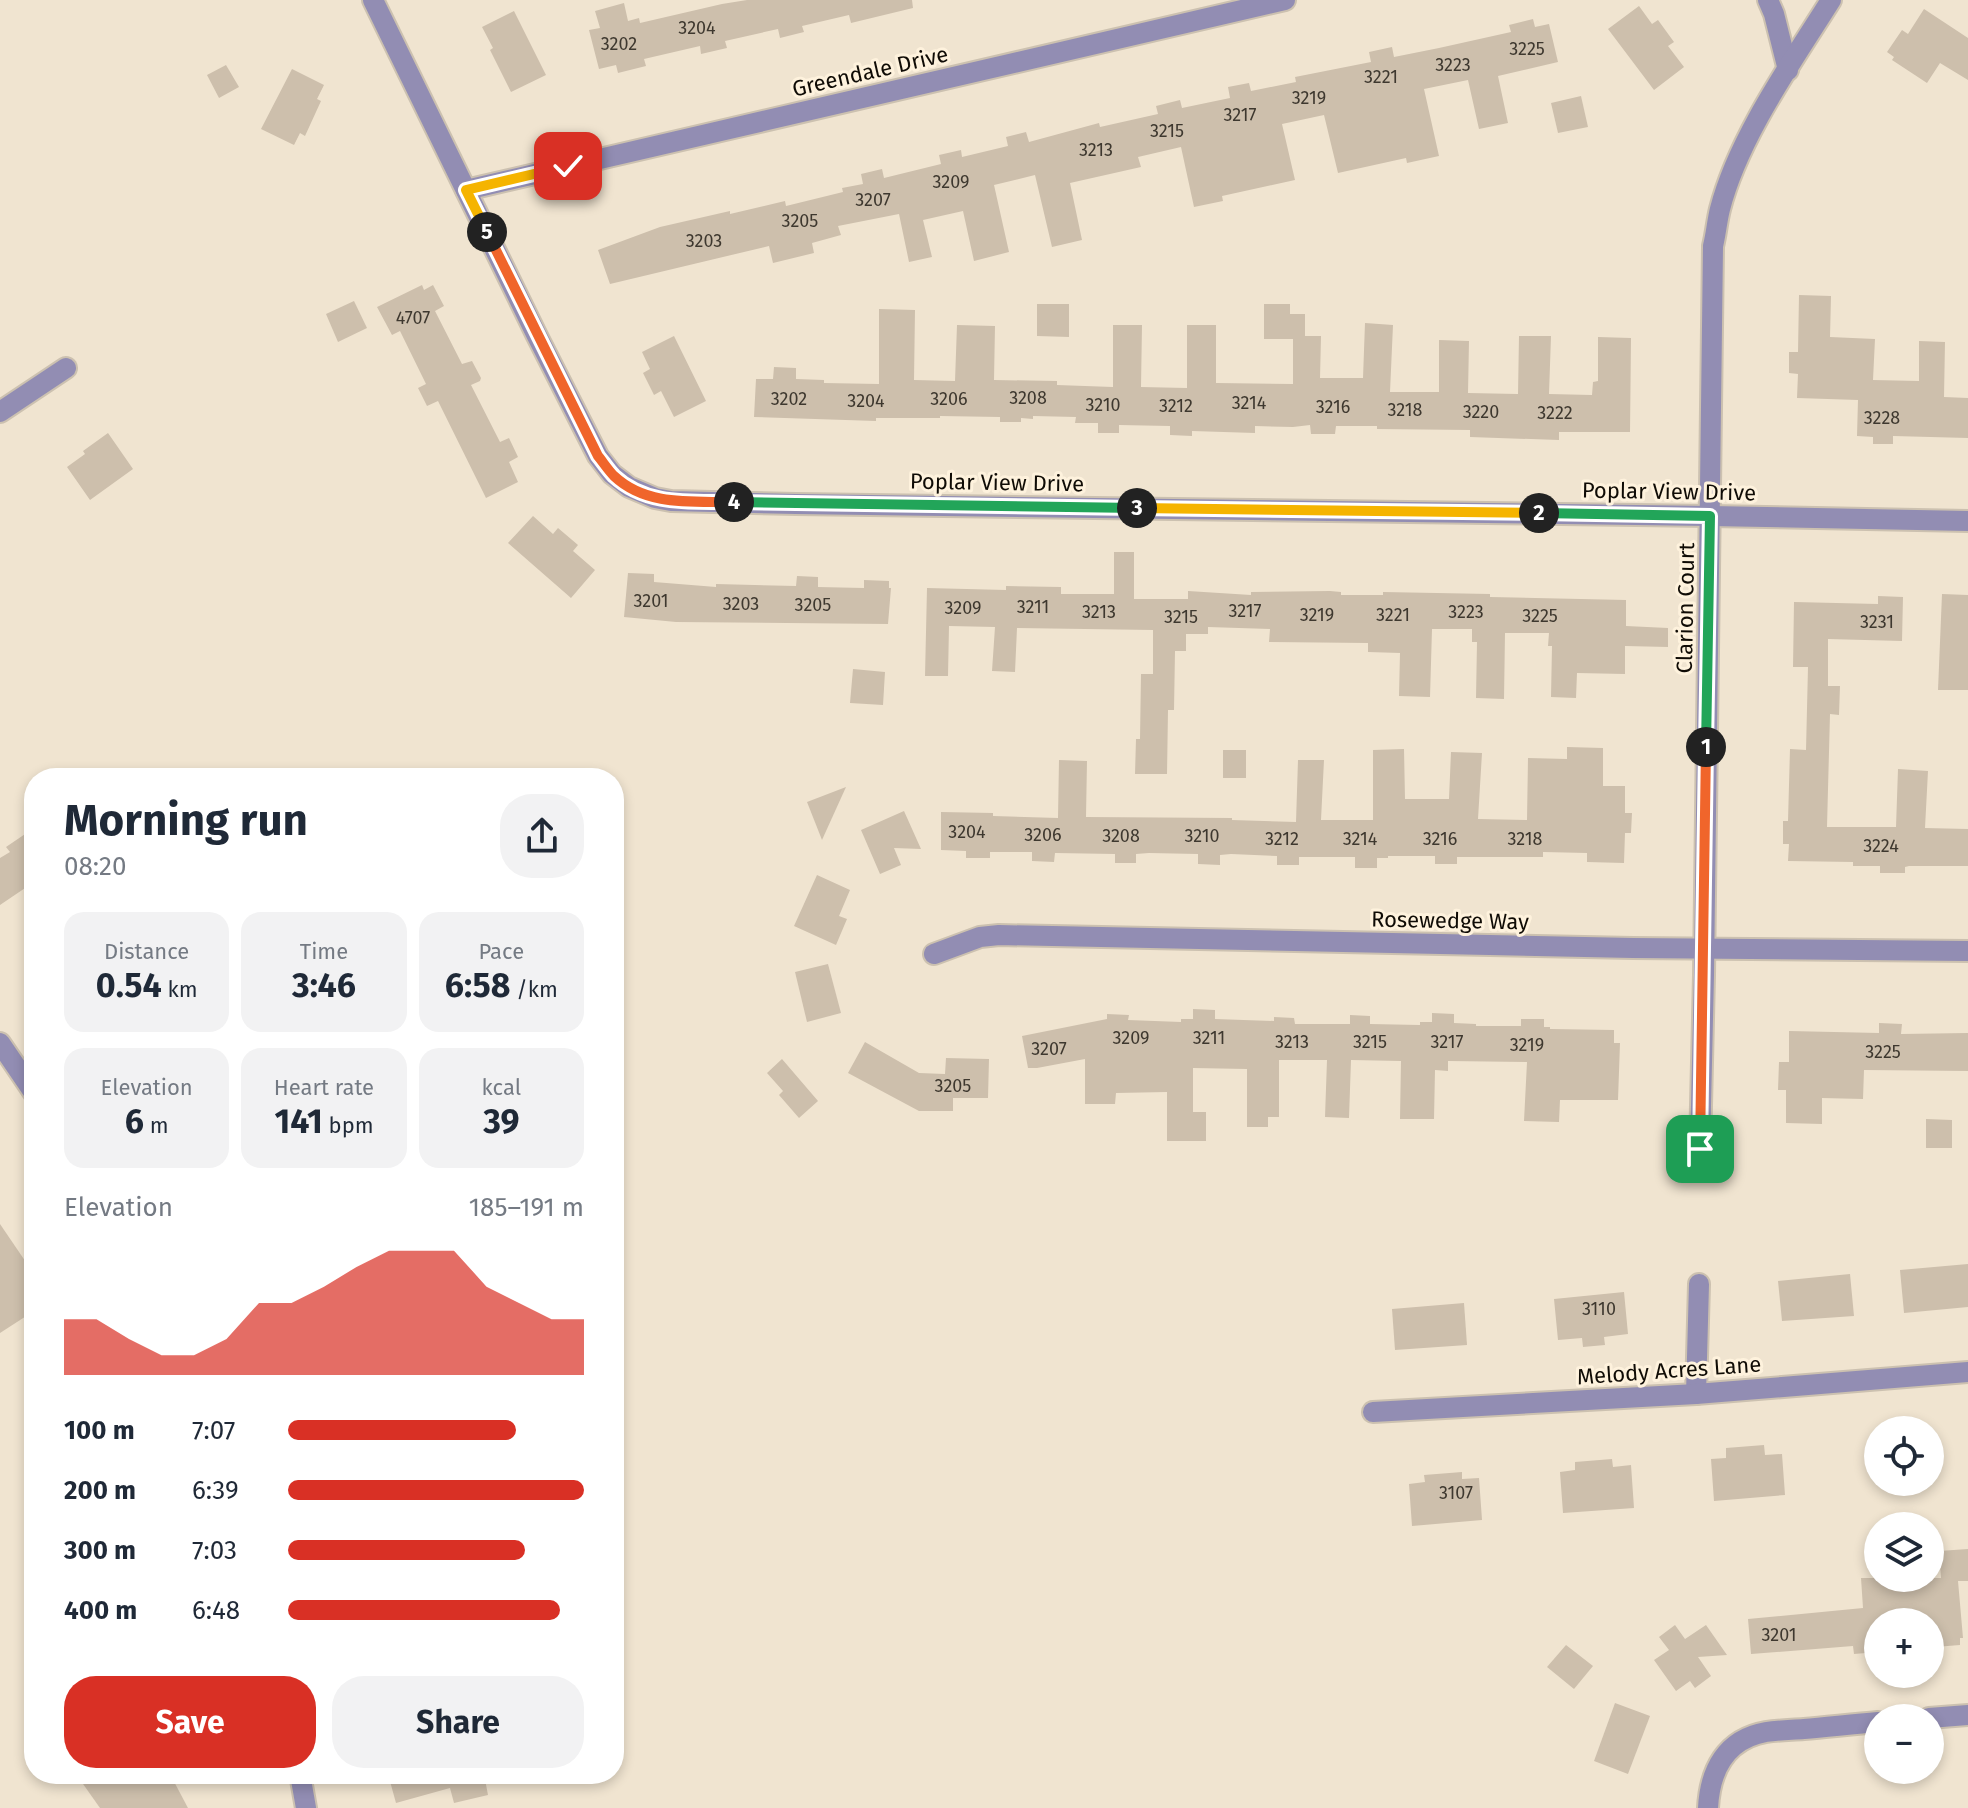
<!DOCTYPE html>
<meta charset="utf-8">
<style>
body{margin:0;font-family:"Fira Sans",sans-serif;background:#f2f2f3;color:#1f2937;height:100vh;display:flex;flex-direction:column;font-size:30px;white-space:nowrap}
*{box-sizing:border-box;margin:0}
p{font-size:26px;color:#747a83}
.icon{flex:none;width:44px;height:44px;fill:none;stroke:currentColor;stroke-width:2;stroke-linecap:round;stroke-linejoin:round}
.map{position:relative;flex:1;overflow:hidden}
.details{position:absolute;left:24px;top:768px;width:600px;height:1016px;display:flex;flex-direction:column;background:#fff;border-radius:32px;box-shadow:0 4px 12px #0003}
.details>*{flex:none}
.tools{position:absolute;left:1864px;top:1416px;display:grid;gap:16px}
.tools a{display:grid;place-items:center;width:80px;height:80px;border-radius:50%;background:#fff;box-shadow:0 4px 12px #0003;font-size:40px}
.pin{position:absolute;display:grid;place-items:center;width:68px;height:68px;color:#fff;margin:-34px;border-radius:16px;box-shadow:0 4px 12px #0006}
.km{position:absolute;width:40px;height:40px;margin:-20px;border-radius:50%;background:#222;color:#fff;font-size:22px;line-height:40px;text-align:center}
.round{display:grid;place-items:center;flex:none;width:84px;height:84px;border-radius:32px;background:#f2f2f3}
.overview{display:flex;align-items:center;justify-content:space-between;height:136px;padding:0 40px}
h1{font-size:44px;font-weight:700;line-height:60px}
.figures{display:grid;grid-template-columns:repeat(3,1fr);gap:12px;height:136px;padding:8px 40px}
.figures div{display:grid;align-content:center;border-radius:20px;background:#f2f2f3;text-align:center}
.figures b{font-size:34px;font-weight:700}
.figures small{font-size:22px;font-weight:400}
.figures p{font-size:22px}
.chart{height:224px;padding:16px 40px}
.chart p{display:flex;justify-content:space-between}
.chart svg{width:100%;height:144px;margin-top:8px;fill:#d93025;opacity:.7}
.action{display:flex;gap:16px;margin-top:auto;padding:16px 40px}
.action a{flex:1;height:92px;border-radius:32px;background:#d93025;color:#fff;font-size:32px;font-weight:700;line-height:92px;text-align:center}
.action a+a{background:#f2f2f3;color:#1f2937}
ul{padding:0 40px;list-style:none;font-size:26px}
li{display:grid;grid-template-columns:128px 96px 1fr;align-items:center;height:60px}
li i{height:20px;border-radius:10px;background:#d93025}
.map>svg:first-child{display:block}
.building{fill:#cdbfac}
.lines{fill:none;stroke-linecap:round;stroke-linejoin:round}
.street-casing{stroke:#ccc1b0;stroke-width:24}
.street{stroke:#928db3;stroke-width:20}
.split-1-casing{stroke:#fff;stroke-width:16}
.split-2-casing{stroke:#fff;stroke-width:16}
.split-3-casing{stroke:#fff;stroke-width:16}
.split-4-casing{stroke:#fff;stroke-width:16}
.split-5-casing{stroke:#fff;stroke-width:16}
.split-6-casing{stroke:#fff;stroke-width:16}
.split-1{stroke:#f0652b;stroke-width:10}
.split-2{stroke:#22a559;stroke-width:10}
.split-3{stroke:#f5b400;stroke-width:10}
.split-4{stroke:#22a559;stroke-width:10}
.split-5{stroke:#f0652b;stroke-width:10}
.split-6{stroke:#f5b400;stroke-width:10}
.labels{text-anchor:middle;stroke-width:6;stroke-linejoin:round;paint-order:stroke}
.number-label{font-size:18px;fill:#3e382f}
.street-label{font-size:22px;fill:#0f0b05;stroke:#fef2dd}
</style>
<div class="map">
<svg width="1968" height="1808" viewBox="0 0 1968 1808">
<rect width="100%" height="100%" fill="#f0e4d0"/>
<!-- building -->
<g class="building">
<polygon points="747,0 912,0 913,8 851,23 849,15 802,26 804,32 780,38 778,29 725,41 727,48 701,54 700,46 644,59 646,66 618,73 616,65 599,69 589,30 600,28 595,11 624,3 628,21 639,18 640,23 722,4"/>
<polygon points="1639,6 1652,24 1658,20 1674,42 1668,46 1684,67 1654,90 1608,29"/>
<polygon points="1924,9 1968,38 1968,80 1940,63 1927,83 1892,60 1894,57 1887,52 1902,30 1908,34"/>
<polygon points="514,11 546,75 511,92 490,50 493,48 482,27"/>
<polygon points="1533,19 1535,27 1549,24 1558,62 1498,76 1508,123 1479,129 1468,80 1424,89 1439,156 1407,163 1406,158 1338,173 1324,115 1282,124 1295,180 1222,196 1223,201 1194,207 1181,147 1138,157 1141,167 1070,183 1082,240 1052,247 1035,175 994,185 1009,252 974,261 963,211 923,220 932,257 909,262 899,214 838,226 841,235 812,243 814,253 773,263 769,246 610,284 598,250 660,227 730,211 730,214 785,201 786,206 843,192 842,188 863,184 861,174 882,169 884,178 941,164 939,155 961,150 962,157 1008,146 1006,137 1026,132 1029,142 1099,123 1100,127 1158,114 1156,106 1180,100 1182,108 1230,98 1228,87 1249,83 1251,91 1296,82 1295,77 1371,62 1369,52 1392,47 1394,57 1439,48 1511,32 1509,25"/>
<polygon points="226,65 239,87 219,98 207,75"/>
<polygon points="292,69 324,85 317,99 321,101 305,136 300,133 294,145 261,129"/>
<polygon points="1581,96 1588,127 1558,133 1551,103"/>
<polygon points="422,285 424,290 433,285 444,306 435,311 462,364 472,361 481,378 480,381 471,385 500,442 509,438 518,457 509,462 518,482 486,498 438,401 427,406 418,388 426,384 400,331 392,335 377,307"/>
<polygon points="1799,295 1831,296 1830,337 1875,339 1873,380 1919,381 1919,341 1945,342 1944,397 1968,398 1968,438 1893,436 1893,444 1873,444 1873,437 1857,436 1858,400 1797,398 1798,374 1789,373 1789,352 1798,352"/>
<polygon points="354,301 367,328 338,342 326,314"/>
<polygon points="1037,304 1069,304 1069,337 1037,336"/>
<polygon points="1264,304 1290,304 1290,314 1305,314 1305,336 1321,336 1320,378 1363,378 1365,323 1393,325 1390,392 1439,392 1439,340 1469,341 1468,393 1518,394 1519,336 1551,336 1549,394 1592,395 1593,382 1598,381 1598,337 1631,338 1630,432 1559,432 1559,440 1470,437 1470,430 1377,429 1377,426 1336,426 1335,434 1311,434 1310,425 1293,427 1255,426 1255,433 1192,431 1192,436 1170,435 1170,426 1119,425 1119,433 1098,433 1098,423 1075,423 1076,417 1033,416 1033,419 1021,418 1021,422 1000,422 1000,417 940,416 940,418 876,418 876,421 754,417 756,379 773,379 774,367 796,368 796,379 824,380 824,383 879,384 879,309 915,310 914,380 955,381 957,325 995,326 994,380 1057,381 1057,385 1113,387 1113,325 1142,325 1141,387 1187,388 1187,325 1216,325 1216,383 1293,384 1293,339 1264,339"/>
<polygon points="674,336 706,401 674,417 661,391 654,395 643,373 650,369 642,352"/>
<polygon points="108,433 133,469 90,500 67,467 85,454 83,451"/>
<polygon points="533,516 553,534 558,528 578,545 573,551 595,570 571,598 508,543"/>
<polygon points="1114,552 1134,552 1134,599 1188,599 1188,591 1251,595 1251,592 1330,591 1341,592 1341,595 1383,595 1383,592 1490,594 1490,597 1626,600 1626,626 1668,628 1668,647 1625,646 1625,674 1577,673 1576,698 1551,697 1552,646 1548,646 1549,633 1505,633 1504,699 1476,698 1477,642 1472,642 1472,629 1432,629 1430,697 1399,696 1400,653 1368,652 1368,643 1269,642 1270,629 1208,627 1208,634 1186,634 1186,651 1175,651 1174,710 1168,710 1167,774 1135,774 1136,739 1140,739 1141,674 1153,674 1153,630 1017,628 1015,672 992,671 995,627 949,626 948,676 925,676 927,588 1006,590 1006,586 1061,587 1061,594 1114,594"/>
<polygon points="628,573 654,574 654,582 716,587 716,584 796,586 797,576 818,577 818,587 864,588 864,580 889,581 889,588 891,588 888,624 676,622 624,617"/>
<polygon points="1942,594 1968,595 1968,690 1938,690"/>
<polygon points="1878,596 1903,597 1902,641 1828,639 1828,686 1840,686 1839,715 1830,714 1827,827 1896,827 1898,769 1928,771 1925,828 1968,829 1968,866 1909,866 1905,867 1905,873 1880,873 1880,866 1853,866 1853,862 1788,861 1789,844 1783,844 1783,821 1788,821 1790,749 1806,750 1808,667 1793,667 1794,602 1878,604"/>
<polygon points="853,669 885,672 883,705 850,703"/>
<polygon points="1567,747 1603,748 1603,786 1625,786 1625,813 1632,813 1631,833 1625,833 1624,863 1587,862 1587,853 1543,852 1543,857 1457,857 1457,864 1435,864 1435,856 1388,856 1388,858 1377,858 1377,868 1355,868 1355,857 1299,857 1299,865 1277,865 1277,856 1231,854 1220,855 1220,865 1198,864 1198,854 1149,853 1136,854 1136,863 1115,863 1115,854 1055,853 1054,862 1032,861 1032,852 990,852 990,858 966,858 966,851 941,850 941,812 993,813 993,816 1058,818 1059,760 1087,761 1086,817 1232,818 1232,820 1296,822 1298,760 1324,760 1321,820 1373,820 1373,750 1404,749 1405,799 1449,799 1451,752 1482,753 1478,819 1527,820 1528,758 1567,759"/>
<rect x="1223" y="750" width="23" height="28"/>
<polygon points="846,787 822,840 807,802"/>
<polygon points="904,811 921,849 894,848 901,865 880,874 861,830"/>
<polygon points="34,828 34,882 0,905 0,858 10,852 6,847"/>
<polygon points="817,875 850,890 839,916 847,919 836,945 794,926"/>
<polygon points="828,964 841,1013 807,1022 795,972"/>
<polygon points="1193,1009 1215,1010 1215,1019 1274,1021 1274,1017 1294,1018 1295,1024 1350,1024 1350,1015 1370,1016 1370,1024 1420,1025 1420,1022 1432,1022 1432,1013 1454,1014 1454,1023 1476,1024 1476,1026 1521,1026 1521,1019 1544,1019 1544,1027 1550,1027 1550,1029 1614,1030 1614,1043 1620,1043 1618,1100 1560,1100 1559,1122 1524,1121 1527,1062 1448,1061 1448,1071 1435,1070 1434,1119 1400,1119 1401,1061 1351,1060 1349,1118 1325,1117 1327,1060 1279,1060 1279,1117 1268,1117 1268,1127 1247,1127 1247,1069 1193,1068 1193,1112 1206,1112 1206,1141 1167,1141 1167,1092 1116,1093 1115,1104 1085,1104 1085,1059 1037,1068 1028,1068 1022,1036 1107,1019 1107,1014 1129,1015 1128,1020 1181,1022 1181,1019 1193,1019"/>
<polygon points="1879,1023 1902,1024 1901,1034 1968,1033 1968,1071 1864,1070 1863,1099 1822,1098 1822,1124 1786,1123 1786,1090 1778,1090 1779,1062 1789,1062 1789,1031 1879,1033"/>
<polygon points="865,1042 919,1073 945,1074 946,1058 989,1059 988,1098 953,1098 953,1111 919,1111 848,1073"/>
<polygon points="782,1059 818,1101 799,1118 779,1095 783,1091 767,1073"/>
<polygon points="1926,1119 1952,1120 1952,1148 1926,1148"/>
<polygon points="0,1224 34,1274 34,1311 0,1333"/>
<polygon points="1968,1264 1968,1307 1904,1313 1900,1270"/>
<polygon points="1850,1274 1854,1316 1782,1321 1778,1281"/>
<polygon points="1624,1292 1628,1334 1604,1337 1605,1345 1583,1347 1582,1338 1558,1340 1554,1299"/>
<polygon points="1464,1303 1467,1345 1395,1350 1392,1309"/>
<polygon points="1764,1445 1765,1455 1782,1454 1785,1495 1714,1501 1711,1459 1726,1458 1726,1448"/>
<polygon points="1612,1459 1613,1467 1631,1465 1634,1508 1563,1513 1560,1472 1575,1470 1575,1462"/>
<polygon points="1462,1472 1462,1479 1479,1478 1482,1520 1412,1526 1409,1484 1425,1482 1424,1475"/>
<polygon points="1968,1549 1968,1581 1958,1581 1963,1638 1960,1638 1960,1645 1935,1647 1935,1639 1930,1639 1930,1622 1878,1622 1878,1652 1854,1654 1853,1646 1751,1654 1748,1619 1863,1608 1861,1578 1941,1578 1939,1551"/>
<polygon points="1675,1625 1685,1639 1706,1625 1727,1655 1698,1657 1711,1676 1695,1688 1690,1681 1676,1691 1654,1660 1669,1650 1659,1637"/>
<polygon points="1566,1645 1593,1666 1574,1689 1547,1667"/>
<polygon points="1615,1703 1650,1716 1628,1774 1594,1761"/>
<polygon points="76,1774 170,1774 188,1808 100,1808"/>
<polygon points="388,1774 484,1774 488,1795 454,1803 450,1788 396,1803"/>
</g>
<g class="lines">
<defs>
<g id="street">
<polyline points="373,0 537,336 598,456 612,474 629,487 655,498 671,501 796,504 1710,516 1968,521"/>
<polyline points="1768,0 1774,14 1788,70"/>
<polyline points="466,190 1285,0"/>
<polyline points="0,412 66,368"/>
<polyline points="934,954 980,937 999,935 1633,948 1968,951"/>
<polyline points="0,1043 34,1093"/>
<path d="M1700 1149 1704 975 1713 246C1716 234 1717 221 1720 209 1738 138 1792 62 1831 0"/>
<polyline points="1696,1394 1699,1284"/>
<polyline points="1373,1412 1696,1394 1968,1372"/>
<polyline points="1929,1718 1968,1715"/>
<polyline points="300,1774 306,1808"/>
<path d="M1708 1808C1710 1770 1726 1739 1766 1732 1779 1730 1791 1730 1804 1729 1828 1727 1853 1724 1878 1722"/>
</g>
</defs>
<!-- street casing -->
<use href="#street" class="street-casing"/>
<!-- street -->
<use href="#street" class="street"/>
</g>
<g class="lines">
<defs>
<polyline id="split-1" points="1700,1149 1706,747"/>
<polyline id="split-2" points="1539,513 1710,516 1706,747"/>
<polyline id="split-3" points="1137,508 1539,513"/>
<polyline id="split-4" points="734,502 1137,508"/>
<path id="split-5" d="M487 232 598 456C603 462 608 470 614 476 647 507 693 501 734 502"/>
<polyline id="split-6" points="487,232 466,190 568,166"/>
</defs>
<!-- split-1 casing -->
<use href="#split-1" class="split-1-casing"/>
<!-- split-2 casing -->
<use href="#split-2" class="split-2-casing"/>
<!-- split-3 casing -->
<use href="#split-3" class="split-3-casing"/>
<!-- split-4 casing -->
<use href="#split-4" class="split-4-casing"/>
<!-- split-5 casing -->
<use href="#split-5" class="split-5-casing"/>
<!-- split-6 casing -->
<use href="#split-6" class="split-6-casing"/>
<!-- split-1 -->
<use href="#split-1" class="split-1"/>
<!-- split-2 -->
<use href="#split-2" class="split-2"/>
<!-- split-3 -->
<use href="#split-3" class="split-3"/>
<!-- split-4 -->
<use href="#split-4" class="split-4"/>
<!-- split-5 -->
<use href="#split-5" class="split-5"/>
<!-- split-6 -->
<use href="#split-6" class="split-6"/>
</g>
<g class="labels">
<!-- number labels -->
<g class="number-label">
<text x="697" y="34">3204</text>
<text x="619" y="50">3202</text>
<text x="1527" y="55">3225</text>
<text x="1453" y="71">3223</text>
<text x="1381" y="83">3221</text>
<text x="1309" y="104">3219</text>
<text x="1240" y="121">3217</text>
<text x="1167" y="137">3215</text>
<text x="1096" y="156">3213</text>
<text x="951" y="188">3209</text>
<text x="873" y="206">3207</text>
<text x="800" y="227">3205</text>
<text x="704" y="247">3203</text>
<text x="413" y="324">4707</text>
<text x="1028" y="404">3208</text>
<text x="789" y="405">3202</text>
<text x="949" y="405">3206</text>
<text x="866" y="407">3204</text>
<text x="1249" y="409">3214</text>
<text x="1103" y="411">3210</text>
<text x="1176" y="412">3212</text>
<text x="1333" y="413">3216</text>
<text x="1405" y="416">3218</text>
<text x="1481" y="418">3220</text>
<text x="1555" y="419">3222</text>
<text x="1882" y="424">3228</text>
<text x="651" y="607">3201</text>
<text x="741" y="610">3203</text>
<text x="813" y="611">3205</text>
<text x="1033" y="613">3211</text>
<text x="963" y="614">3209</text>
<text x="1245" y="617">3217</text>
<text x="1099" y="618">3213</text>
<text x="1466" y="618">3223</text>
<text x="1317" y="621">3219</text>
<text x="1393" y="621">3221</text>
<text x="1540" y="622">3225</text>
<text x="1181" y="623">3215</text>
<text x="1877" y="628">3231</text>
<text x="967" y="838">3204</text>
<text x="1043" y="841">3206</text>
<text x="1121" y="842">3208</text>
<text x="1202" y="842">3210</text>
<text x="1282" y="845">3212</text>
<text x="1360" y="845">3214</text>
<text x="1440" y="845">3216</text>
<text x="1525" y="845">3218</text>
<text x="1881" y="852">3224</text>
<text x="1131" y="1044">3209</text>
<text x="1209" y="1044">3211</text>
<text x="1292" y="1048">3213</text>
<text x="1370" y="1048">3215</text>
<text x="1447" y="1048">3217</text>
<text x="1527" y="1051">3219</text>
<text x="1049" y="1055">3207</text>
<text x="1883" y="1058">3225</text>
<text x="953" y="1092">3205</text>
<text x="1599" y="1315">3110</text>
<text x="1456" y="1499">3107</text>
<text x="1779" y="1641">3201</text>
</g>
<!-- street labels -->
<g class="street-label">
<text transform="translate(870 71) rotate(-13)" y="8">Greendale Drive</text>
<text transform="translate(997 482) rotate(1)" y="8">Poplar View Drive</text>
<text transform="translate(1669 491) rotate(1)" y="8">Poplar View Drive</text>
<text transform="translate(1685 608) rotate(-89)" y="8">Clarion Court</text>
<text transform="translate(1450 920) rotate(1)" y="8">Rosewedge Way</text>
<text transform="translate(1669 1370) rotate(-4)" y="8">Melody Acres Lane</text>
</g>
</g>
</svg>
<div class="tools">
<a><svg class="icon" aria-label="locate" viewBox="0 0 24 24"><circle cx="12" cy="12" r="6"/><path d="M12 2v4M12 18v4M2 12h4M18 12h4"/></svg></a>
<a><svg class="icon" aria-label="layers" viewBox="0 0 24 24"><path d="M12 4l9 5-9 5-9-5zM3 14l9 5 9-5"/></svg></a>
<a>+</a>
<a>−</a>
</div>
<div class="pin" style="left:1700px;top:1149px;background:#1e9e55"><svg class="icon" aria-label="arrive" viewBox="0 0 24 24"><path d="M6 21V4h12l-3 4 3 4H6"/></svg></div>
<div class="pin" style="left:568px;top:166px;background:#d93025"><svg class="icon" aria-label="check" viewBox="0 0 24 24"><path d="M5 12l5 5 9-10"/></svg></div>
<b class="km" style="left:1706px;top:747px">1</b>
<b class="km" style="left:1539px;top:513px">2</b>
<b class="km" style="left:1137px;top:508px">3</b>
<b class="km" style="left:734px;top:502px">4</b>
<b class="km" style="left:487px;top:232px">5</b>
<section class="details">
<div class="overview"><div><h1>Morning run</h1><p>08:20</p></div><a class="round"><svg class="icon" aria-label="share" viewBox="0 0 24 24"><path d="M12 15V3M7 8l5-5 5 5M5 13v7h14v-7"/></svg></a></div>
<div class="figures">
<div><p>Distance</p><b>0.54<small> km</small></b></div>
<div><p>Time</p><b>3:46</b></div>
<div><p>Pace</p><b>6:58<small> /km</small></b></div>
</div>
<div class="figures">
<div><p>Elevation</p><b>6<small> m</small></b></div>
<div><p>Heart rate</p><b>141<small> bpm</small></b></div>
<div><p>kcal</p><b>39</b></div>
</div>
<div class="chart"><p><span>Elevation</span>185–191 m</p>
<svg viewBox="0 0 160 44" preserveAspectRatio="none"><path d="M0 44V27L10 27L20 33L30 38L40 38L50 33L60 22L70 22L80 17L90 11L100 6L110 6L120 6L130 17L140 22L150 27L160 27V44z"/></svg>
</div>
<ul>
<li><b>100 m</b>7:07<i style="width:77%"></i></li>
<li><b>200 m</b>6:39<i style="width:100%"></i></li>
<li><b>300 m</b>7:03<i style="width:80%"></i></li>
<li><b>400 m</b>6:48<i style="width:92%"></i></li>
</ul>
<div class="action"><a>Save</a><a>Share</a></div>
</section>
</div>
